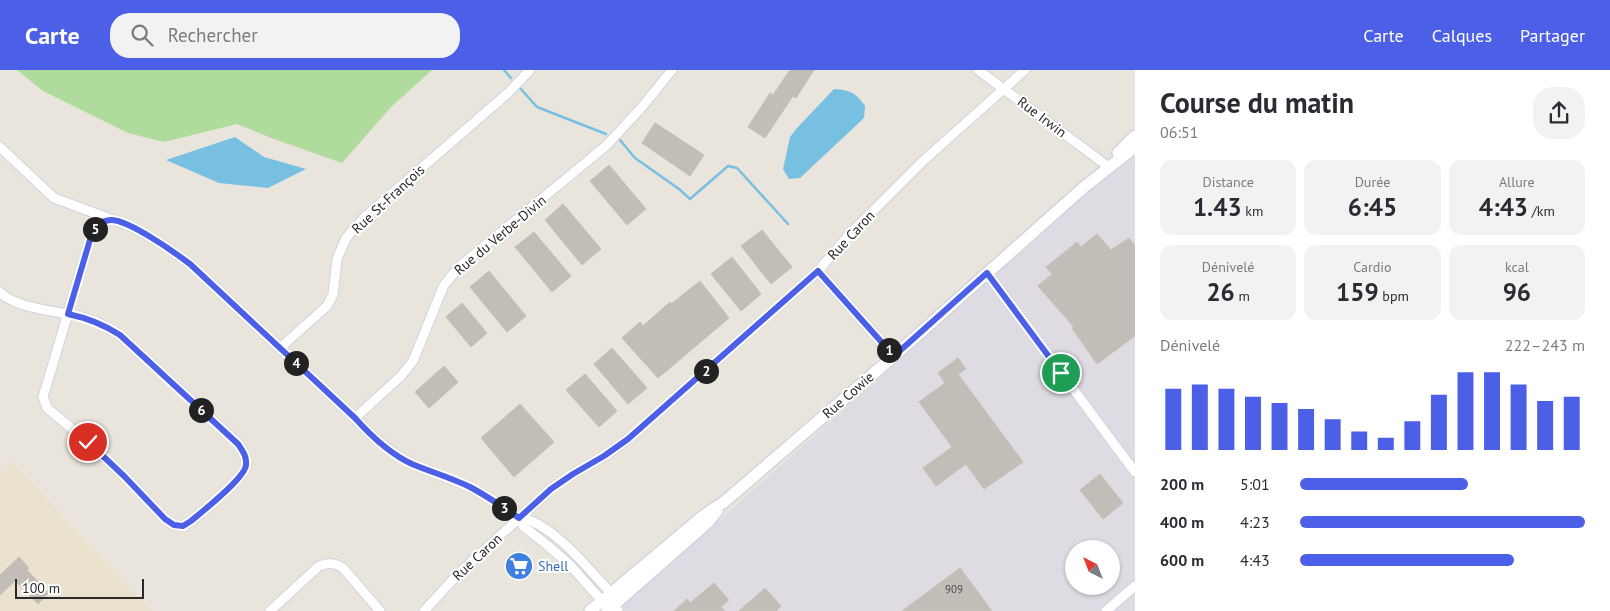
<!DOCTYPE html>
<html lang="fr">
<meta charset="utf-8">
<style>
body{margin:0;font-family:"PT Sans",sans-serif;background:#f2f2f3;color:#2b2b33;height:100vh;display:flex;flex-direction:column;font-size:19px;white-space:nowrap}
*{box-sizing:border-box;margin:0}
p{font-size:16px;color:#7c7c81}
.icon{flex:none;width:28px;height:28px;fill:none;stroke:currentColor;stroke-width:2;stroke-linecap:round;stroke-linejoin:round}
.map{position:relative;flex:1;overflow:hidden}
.panel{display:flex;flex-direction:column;background:#fff;width:475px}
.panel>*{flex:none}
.needle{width:32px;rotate:318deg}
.controls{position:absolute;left:1065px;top:470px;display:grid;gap:10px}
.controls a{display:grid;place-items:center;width:55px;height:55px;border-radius:50%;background:#fff;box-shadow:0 1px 4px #0004;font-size:25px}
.scale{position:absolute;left:15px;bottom:12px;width:129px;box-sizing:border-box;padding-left:5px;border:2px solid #292929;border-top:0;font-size:14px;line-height:18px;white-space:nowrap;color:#292929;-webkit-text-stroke:4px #fff;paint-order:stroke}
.pin{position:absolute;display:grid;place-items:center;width:42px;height:42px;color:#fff;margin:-21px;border:2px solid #fff;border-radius:50%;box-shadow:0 1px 5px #0007}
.km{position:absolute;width:25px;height:25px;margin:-12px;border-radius:50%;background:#222;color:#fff;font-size:14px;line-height:25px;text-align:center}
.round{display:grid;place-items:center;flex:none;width:52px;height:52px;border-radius:20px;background:#f2f2f3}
.overview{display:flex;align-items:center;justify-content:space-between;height:85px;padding:0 25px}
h1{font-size:28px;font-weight:800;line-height:38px}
.figures{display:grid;grid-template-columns:repeat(3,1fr);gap:8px;height:85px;padding:5px 25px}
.figures div{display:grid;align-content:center;border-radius:12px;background:#f2f2f3;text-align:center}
.figures b{font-size:25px;font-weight:800}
.figures small{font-size:14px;font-weight:400}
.figures p{font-size:14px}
.chart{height:140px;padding:10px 25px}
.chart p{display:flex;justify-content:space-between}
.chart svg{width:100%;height:90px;margin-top:5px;stroke:#4b60e7;stroke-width:6}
ul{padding:0 25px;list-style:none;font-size:16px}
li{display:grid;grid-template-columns:80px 60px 1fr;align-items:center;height:38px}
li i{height:12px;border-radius:6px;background:#4b60e7}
header{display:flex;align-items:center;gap:30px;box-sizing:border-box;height:70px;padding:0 25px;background:#4b60e7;color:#fff}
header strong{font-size:24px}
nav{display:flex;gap:28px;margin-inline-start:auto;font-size:18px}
.search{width:350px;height:45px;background:#f2f2f3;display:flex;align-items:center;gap:12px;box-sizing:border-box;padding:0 18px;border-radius:20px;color:#7c7c81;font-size:19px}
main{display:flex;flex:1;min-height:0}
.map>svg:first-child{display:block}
.industrial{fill:#dedce2;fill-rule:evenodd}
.education{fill:#eae2cc}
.green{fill:#afdb9d}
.water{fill:#78c0e2}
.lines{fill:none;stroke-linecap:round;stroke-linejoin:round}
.stream{stroke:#78c0e2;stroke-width:2.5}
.building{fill:#c2beb7;stroke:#c4c0b6}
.street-casing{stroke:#d1d3e0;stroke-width:11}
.secondary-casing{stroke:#d1d3e0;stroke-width:14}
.street{stroke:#fff;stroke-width:9}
.secondary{stroke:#fff;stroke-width:11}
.route-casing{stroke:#fff;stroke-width:10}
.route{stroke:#4b60e7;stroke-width:6}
.labels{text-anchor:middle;stroke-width:4;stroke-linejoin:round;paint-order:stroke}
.number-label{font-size:11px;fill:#4f4e4c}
.street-label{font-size:14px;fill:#292929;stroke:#fff}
.shop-label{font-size:14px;fill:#366cbe;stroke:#fff;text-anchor:start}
</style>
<header>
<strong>Carte</strong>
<div class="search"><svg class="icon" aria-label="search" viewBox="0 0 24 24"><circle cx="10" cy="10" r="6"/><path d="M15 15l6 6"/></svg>Rechercher</div>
<nav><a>Carte</a><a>Calques</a><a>Partager</a></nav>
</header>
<main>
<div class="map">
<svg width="1135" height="541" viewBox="0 0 1135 541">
<rect width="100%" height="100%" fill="#e9e4dc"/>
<!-- industrial -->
<path class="industrial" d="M1135 81V541H617ZM1074 479H1111V516H1074Z"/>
<!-- education -->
<polygon class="education" points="12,392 144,533 151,541 0,541 0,403"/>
<!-- green -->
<polygon class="green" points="17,0 432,0 391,37 342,93 274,69 237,54 164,72 128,63 43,21"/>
<!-- water -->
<g class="water">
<path d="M834 19C850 20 856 23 865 36L864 48 800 108 789 109 783 99 790 67 797 58Z"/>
<polygon points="235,67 264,87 306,99 268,118 219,113 166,90"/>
</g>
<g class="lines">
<!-- stream -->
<g class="stream">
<polyline points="504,0 511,8"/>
<polyline points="520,18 537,37 606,64"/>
<polyline points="620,70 635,88 679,119 690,129 728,96 737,98 788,154"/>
</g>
</g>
<!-- building -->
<g class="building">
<polygon points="790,0 814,0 796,28 793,26 765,68 748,57 770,23 773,25"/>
<polygon points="655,53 704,85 690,106 642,73"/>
<polygon points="609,95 646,139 627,155 590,111"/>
<polygon points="563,134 601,179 582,195 545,150"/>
<polygon points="762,160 792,197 771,214 741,176"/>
<polygon points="534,162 571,206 552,222 515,177"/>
<polygon points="1097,164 1111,180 1129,168 1135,176 1135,266 1097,294 1072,258 1074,257 1038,216 1052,204 1046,197 1077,172 1081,177"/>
<polygon points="732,187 761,224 741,241 711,204"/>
<polygon points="489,201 526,246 507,262 470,217"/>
<polygon points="700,211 729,248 658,308 622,268 640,252 643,256 670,232 671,234"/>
<polygon points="462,233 487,263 471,277 446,247"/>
<polygon points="612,278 647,318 628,334 594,294"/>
<polygon points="958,288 966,299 958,304 1023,392 984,419 966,394 936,416 923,398 952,377 919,332 945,313 938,303"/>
<polygon points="444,296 458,312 429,338 415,322"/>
<polygon points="585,304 617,341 599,357 566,320"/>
<polygon points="520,334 554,372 514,407 481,368"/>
<polygon points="1100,404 1123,433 1103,449 1080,420"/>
<polygon points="19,487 29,498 27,500 49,523 38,534 15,511 0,525 0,505"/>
<polygon points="960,498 992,541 902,541"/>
<polygon points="714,513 729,530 721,537 725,541 674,541 687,529 690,533"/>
<polygon points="765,518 781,536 776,541 739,541"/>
</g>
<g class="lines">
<defs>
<g id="street">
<polyline points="978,0 1106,95"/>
<polyline points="0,77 54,128 135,158 165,176 190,194 355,348 370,364 391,381 411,393 469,417 499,434 519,448 524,457 547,475 570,495 602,531 613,535 618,541"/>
<polyline points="818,201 894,286"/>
<polyline points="987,203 1135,402"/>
<path d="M0 222C16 240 65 241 89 249 100 252 110 259 120 265L238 373C242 380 247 386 246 395 245 408 203 441 191 451L183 456 173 455 165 449 124 406 88 372 47 338 43 327 92 163 100 152 112 150"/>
<polyline points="280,278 327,236 333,225 337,189 346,168 365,147 508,23 530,0"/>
<polyline points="355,348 401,306 413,291 444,215 460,196 607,75 642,37 672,0"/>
<path d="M519 448C551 451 589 500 611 523L612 528"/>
<path d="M270 541 319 496C328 493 335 492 343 498L380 541"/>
<polyline points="424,541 458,504 551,419 573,404 604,386 628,369 818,201 849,165 923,91 1025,0"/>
<polyline points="1106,541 1135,516"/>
</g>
<g id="secondary">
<polyline points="1118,83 1135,66"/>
<polyline points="590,541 703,446 724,432 894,286 1083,118 1135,77"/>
<polyline points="607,541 708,452 717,441"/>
</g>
</defs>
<!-- street casing -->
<use href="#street" class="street-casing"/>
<!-- secondary casing -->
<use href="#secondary" class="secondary-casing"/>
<!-- street -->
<use href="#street" class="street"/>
<!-- secondary -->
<use href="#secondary" class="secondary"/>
</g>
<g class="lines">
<defs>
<path id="route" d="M88 372 124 406 165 449 174 455 183 456 191 451C203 441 245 408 246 395 247 386 242 380 238 374L120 265C103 254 87 248 68 244L92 163 100 152C103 152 108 150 111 150 129 150 174 182 190 194L355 348C371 366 390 384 412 394 431 402 452 408 470 417 487 426 503 437 519 448L551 419 573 404 604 386 628 369 818 201 894 286 987 203 1061 303"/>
</defs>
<!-- route casing -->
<use href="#route" class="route-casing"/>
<!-- route -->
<use href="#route" class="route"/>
</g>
<!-- icons -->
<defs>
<symbol id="supermarket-disc" viewBox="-11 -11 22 22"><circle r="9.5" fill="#3f7fe0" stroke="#fff"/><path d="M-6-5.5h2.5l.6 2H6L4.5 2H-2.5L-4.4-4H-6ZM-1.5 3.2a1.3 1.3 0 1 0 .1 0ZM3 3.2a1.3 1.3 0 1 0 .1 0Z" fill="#fff"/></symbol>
</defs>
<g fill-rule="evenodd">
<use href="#supermarket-disc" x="503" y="480" width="32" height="32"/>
</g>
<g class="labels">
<!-- number labels -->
<g class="number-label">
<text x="954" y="523">909</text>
</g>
<!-- street labels -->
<g class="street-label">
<text transform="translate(1042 47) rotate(37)" y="5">Rue Irwin</text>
<text transform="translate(388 129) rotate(-43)" y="5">Rue St-François</text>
<text transform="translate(500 165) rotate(-40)" y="5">Rue du Verbe-Divin</text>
<text transform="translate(851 165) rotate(-47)" y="5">Rue Caron</text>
<text transform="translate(848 325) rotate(-41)" y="5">Rue Cowie</text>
<text transform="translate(477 487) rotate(-43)" y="5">Rue Caron</text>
</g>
<!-- shop labels -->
<g class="shop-label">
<text x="538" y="501">Shell</text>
</g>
</g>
</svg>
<div class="controls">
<a><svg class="needle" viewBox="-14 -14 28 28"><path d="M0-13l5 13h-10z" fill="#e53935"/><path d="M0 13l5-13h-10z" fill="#7c7c81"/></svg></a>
</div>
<div class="scale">100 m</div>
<div class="pin" style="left:1061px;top:303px;background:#1e9e55"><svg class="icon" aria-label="arrive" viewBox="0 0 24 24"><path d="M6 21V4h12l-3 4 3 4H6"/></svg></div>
<div class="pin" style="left:88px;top:372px;background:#d93025"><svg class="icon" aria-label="check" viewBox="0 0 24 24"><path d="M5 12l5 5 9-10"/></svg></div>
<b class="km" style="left:889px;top:280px">1</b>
<b class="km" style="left:706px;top:301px">2</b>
<b class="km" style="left:504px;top:438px">3</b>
<b class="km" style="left:296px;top:293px">4</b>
<b class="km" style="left:95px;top:159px">5</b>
<b class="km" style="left:201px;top:340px">6</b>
</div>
<section class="panel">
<div class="overview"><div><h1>Course du matin</h1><p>06:51</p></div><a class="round"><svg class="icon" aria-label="share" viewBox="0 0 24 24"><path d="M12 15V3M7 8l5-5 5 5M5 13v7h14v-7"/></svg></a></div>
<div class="figures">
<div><p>Distance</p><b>1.43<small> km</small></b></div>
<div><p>Durée</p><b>6:45</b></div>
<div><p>Allure</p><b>4:43<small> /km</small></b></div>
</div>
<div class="figures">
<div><p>Dénivelé</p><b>26<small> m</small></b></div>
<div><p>Cardio</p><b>159<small> bpm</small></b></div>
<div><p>kcal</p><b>96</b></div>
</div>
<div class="chart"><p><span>Dénivelé</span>222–243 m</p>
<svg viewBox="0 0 160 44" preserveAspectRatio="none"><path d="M5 44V14M15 44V12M25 44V14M35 44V18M45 44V21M55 44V24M65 44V29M75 44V35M85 44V38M95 44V30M105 44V17M115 44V6M125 44V6M135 44V12M145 44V20M155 44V18"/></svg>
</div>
<ul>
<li><b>200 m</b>5:01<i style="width:59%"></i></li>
<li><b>400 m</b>4:23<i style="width:100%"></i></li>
<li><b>600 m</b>4:43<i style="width:75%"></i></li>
</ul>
</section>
</main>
